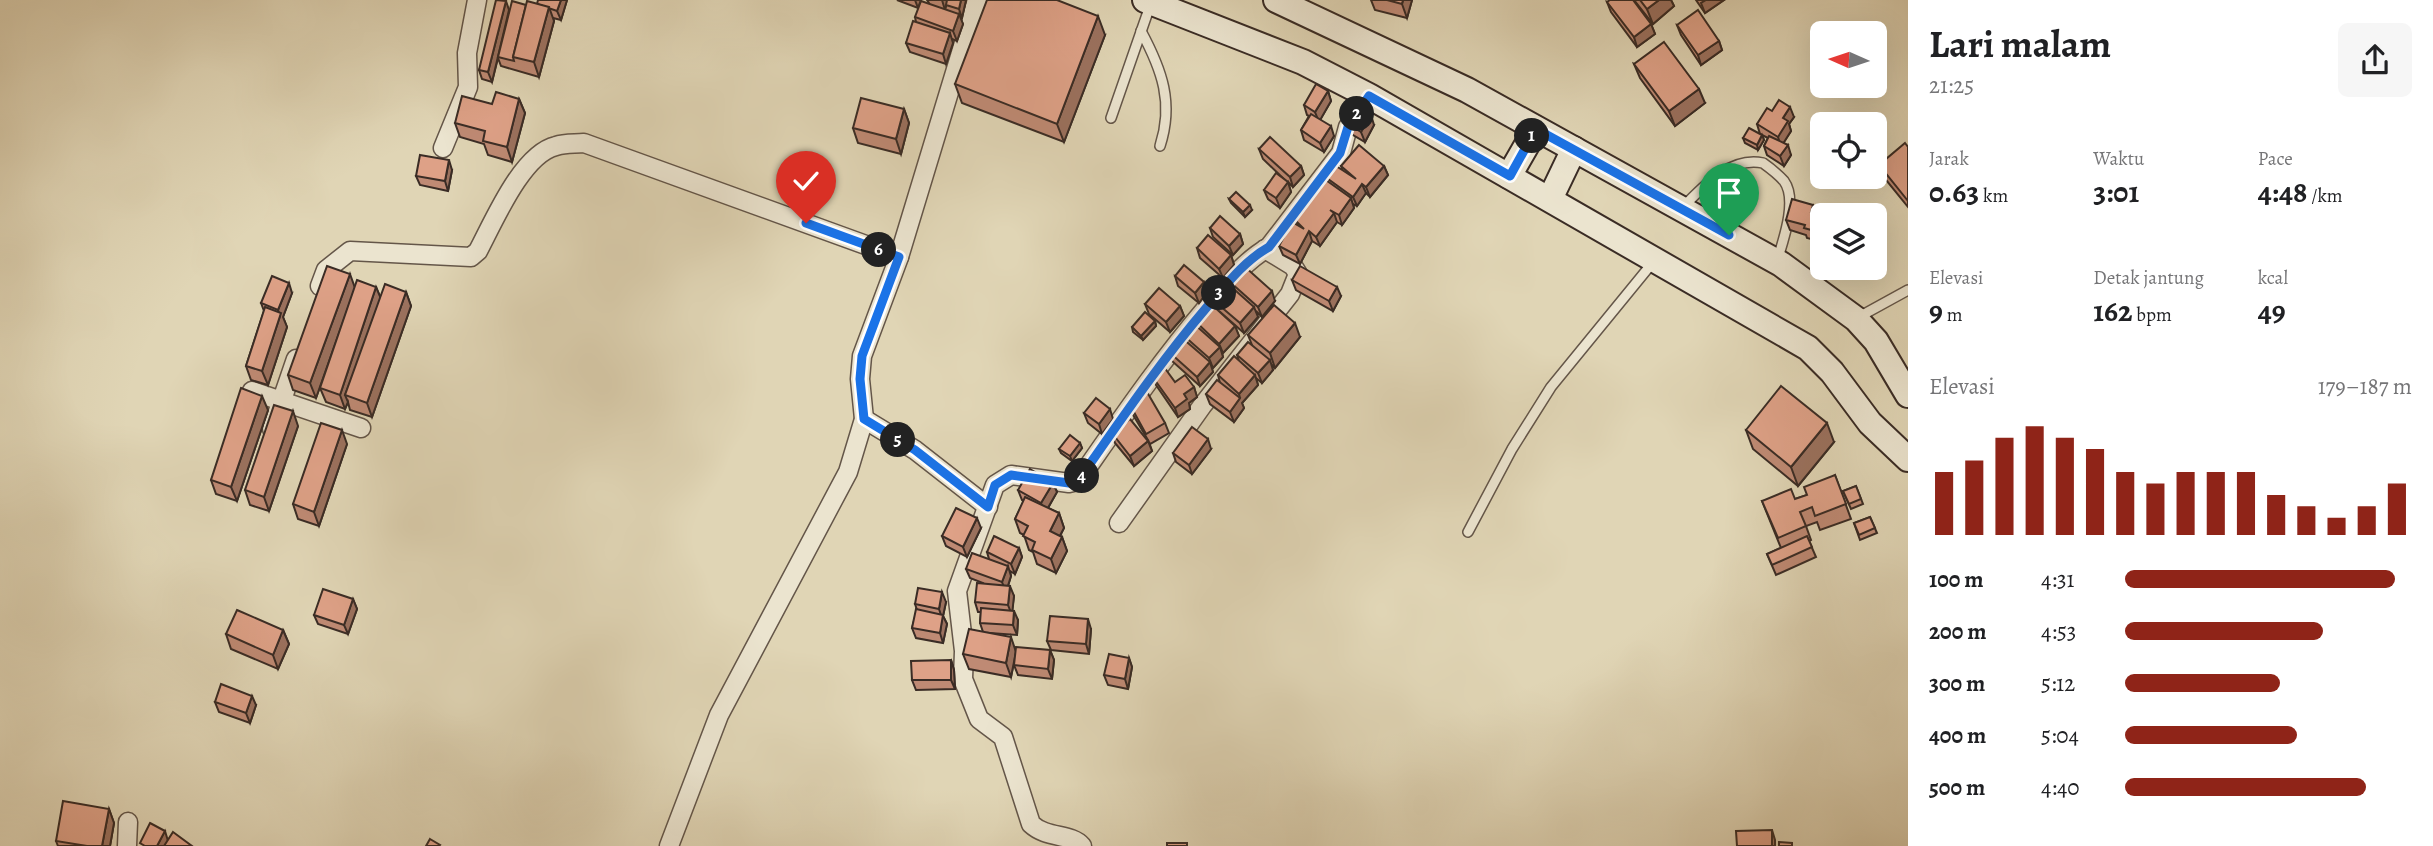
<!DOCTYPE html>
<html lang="id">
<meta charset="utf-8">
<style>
body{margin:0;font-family:Alegreya,serif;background:#f6f6f6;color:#202124;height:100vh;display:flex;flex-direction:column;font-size:26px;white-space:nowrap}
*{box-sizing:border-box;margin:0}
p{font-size:23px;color:#757577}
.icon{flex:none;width:38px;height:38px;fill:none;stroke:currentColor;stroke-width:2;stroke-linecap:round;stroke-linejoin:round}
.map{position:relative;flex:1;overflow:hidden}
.sheet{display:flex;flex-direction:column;background:#fff;width:525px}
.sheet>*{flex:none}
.needle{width:46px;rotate:273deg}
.buttons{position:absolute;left:1810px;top:21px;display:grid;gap:14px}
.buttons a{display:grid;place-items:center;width:77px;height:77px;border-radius:10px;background:#fff;box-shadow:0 7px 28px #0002;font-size:35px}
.pin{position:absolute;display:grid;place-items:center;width:60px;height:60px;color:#fff;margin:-72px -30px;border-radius:50% 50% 50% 0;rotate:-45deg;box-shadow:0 0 7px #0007}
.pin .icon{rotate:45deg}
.km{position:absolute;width:35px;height:35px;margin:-18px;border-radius:50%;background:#222;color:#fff;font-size:19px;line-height:35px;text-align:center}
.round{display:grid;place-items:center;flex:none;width:74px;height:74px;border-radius:10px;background:#f6f6f6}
.head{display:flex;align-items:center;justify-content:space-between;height:119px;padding:0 21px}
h1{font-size:38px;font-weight:600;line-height:52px}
.stats{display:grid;grid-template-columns:repeat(3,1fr);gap:10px;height:119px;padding:7px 21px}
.stats div{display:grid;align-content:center}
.stats b{font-size:30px;font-weight:600}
.stats small{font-size:19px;font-weight:400}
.stats p{font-size:19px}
.chart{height:196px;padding:14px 21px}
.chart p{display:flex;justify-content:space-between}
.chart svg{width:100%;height:126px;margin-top:7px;stroke:#8f2418;stroke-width:6}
ul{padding:0 21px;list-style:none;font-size:23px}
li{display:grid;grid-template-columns:112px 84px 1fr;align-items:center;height:52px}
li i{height:18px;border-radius:9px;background:#8f2418}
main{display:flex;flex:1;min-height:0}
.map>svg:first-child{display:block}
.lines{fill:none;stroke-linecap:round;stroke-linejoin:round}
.lane-casing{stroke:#645649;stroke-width:12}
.street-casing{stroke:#645649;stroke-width:21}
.secondary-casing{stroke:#3a2c25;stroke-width:28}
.lane{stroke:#ebe4cf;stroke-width:9}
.street{stroke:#ebe4cf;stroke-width:18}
.secondary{stroke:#ebe4cf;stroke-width:24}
.wall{fill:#bf8a74;stroke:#3a2c25;stroke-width:2}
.shaded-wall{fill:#9b715e;stroke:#3a2c25;stroke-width:2}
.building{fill:#dea187;stroke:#3a2c25;stroke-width:2}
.route-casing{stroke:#fff;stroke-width:14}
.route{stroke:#1a73e8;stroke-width:9}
</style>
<main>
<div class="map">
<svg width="1908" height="846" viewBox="0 0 1908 846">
<rect width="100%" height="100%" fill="#e0d5b5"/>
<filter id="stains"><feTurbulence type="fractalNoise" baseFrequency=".00286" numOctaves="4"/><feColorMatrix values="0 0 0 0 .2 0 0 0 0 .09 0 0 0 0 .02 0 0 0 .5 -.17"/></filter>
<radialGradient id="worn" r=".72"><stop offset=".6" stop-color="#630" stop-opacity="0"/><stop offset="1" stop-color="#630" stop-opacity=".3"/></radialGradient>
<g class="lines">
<defs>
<g id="lane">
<path d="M1141 31C1162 70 1174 103 1160 146"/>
<polyline points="1111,118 1151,3"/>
<path d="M1682 208C1703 187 1730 156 1763 163 1770 168 1778 174 1784 181 1798 200 1783 241 1777 261"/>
<polyline points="1857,318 1908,290"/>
<polyline points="1468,532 1512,449 1551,387 1654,261"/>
</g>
<g id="street">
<polyline points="443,148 468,87 467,53 477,0"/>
<path d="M320 286 326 270 350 251 471 257 478 251C494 221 522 154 556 146 565 143 575 144 584 143L899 257"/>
<polyline points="252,391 361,428"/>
<polyline points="864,419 915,450 988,507"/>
<polyline points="272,429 296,359"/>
<polyline points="1119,523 1202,406 1290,294 1298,274 1293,266 1265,249"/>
<polyline points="127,846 128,822"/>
<polyline points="669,846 719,715 848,472 864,419 860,379 862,356 899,257 977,0"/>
<path d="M1082 846C1071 833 1047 839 1031 824L1003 737 979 719 963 679 964 651 957 591 995 485 1011 475 1069 483 1078 481C1120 421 1160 362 1207 307 1226 285 1244 261 1269 247L1341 153 1348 127 1369 96"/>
</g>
<g id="secondary">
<polyline points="1145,0 1303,62 1369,96 1808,348 1832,372 1870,423 1908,459"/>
<polyline points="1276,0 1467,90 1781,264 1856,319 1876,341 1908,395"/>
<polyline points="1509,176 1536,129"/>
<polyline points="1550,199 1574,149"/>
</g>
</defs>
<!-- lane casing -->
<use href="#lane" class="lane-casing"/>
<!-- street casing -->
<use href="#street" class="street-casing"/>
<!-- secondary casing -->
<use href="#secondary" class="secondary-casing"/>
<!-- lane -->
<use href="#lane" class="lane"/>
<!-- street -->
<use href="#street" class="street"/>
<!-- secondary -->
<use href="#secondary" class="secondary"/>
</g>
<!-- wall -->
<g class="wall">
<polygon points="567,0 561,20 553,18 554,21 539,77 501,66 498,58 492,82 482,79 479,70 509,10 503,36 537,4"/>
<polygon points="897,0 921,0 918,8"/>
<polygon points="927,0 966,0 962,18 960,18 963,24 957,41 952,39 953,43 946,64 910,52 906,43 916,22 915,17 929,3"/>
<polygon points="1371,0 1412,0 1407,18 1375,10"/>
<polygon points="1634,0 1671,0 1674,6 1653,24"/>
<polygon points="1696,0 1724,0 1705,13"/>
<polygon points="1607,2 1651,24 1655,34 1637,47 1611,12"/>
<polygon points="1677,25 1719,41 1722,50 1701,65 1681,35"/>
<polygon points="1105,35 1064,142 962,103 955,84"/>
<polygon points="1634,64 1705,103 1675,126 1640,78"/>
<polygon points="1328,91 1331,101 1320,120 1334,136 1324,152 1304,140 1301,130 1309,116 1307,115 1304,105"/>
<polygon points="519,99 525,113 512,162 488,155 484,144 460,137 455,123 492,104"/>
<polygon points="904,109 909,123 901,154 858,143 853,128"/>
<polygon points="1772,111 1794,117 1789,124 1791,131 1783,143 1791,155 1784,166 1767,155 1764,146 1768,138 1760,134 1757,124"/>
<polygon points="1344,122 1374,125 1365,142 1348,132"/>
<polygon points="1762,135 1764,140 1758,150 1745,143 1743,138"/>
<polygon points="1908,147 1908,207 1882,175 1879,165"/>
<polygon points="1259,149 1301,166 1304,175 1293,187 1288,182 1291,192 1280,208 1268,199 1264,190 1286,181 1263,159"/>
<polygon points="1341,166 1384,166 1388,175 1370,197 1366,193 1357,206 1353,204 1354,208 1342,225 1337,222 1320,246 1312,241 1300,264 1283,255 1279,246 1297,225 1296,221 1325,180 1324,176 1343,171"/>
<polygon points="452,170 448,191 420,185 416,176"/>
<polygon points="1229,199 1252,210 1245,217 1231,203"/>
<polygon points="1813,205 1816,213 1822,215 1822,242 1807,238 1806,235 1790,230 1786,220"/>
<polygon points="1210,228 1240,234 1243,244 1233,255 1213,237"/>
<polygon points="1197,248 1231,255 1234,265 1223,278 1200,258"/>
<polygon points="1175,276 1208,291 1199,303 1178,286"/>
<polygon points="1292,280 1341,296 1333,311 1296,290"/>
<polygon points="1230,282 1275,301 1262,317 1256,311 1258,317 1244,333 1219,311 1235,326 1239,336 1223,353 1222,352 1223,357 1213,368 1211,367 1213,372 1200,386 1172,361 1169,352 1185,340 1183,335 1196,325 1194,320 1217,309 1213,300 1232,288"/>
<polygon points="354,287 376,287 380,297 406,292 411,306 372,417 350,410 348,402 345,409 326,402 320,388 339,334 316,398 293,390 288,375"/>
<polygon points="292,293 283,317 287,327 268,385 251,380 246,366 264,311 261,303"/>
<polygon points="1145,304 1180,306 1184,316 1170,332 1149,314"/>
<polygon points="1155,321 1156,326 1143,340 1133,332 1132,327"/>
<polygon points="1248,335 1300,337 1275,368 1271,364 1273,370 1262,383 1256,378 1258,385 1242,403 1244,408 1234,422 1210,404 1206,394 1220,383 1218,375 1239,361 1237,355 1252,345"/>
<polygon points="1152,376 1194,387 1197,397 1189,403 1190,409 1178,417 1156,385"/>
<polygon points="1129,403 1165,423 1169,433 1150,444 1149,442 1152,451 1134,466 1115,443 1112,433 1148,440 1132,413"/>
<polygon points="268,410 237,501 216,494 211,480"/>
<polygon points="1084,413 1113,419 1102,434 1088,423"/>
<polygon points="298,426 269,511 250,505 245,490"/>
<polygon points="1746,430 1834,442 1798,486 1753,449"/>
<polygon points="1080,443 1082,448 1072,461 1061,453 1059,449"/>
<polygon points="347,444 319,526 298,519 293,504"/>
<polygon points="1211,449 1192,474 1176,462 1173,453"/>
<polygon points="1835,475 1851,519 1820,530 1817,522 1806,526 1811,540 1809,541 1816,557 1776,575 1767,554 1781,548 1762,501 1795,499 1807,495"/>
<polygon points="1053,483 1057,492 1048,508 1059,513 1064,528 1060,536 1062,537 1067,551 1056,573 1037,564 1033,552 1029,550 1024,535 1020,533 1015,519 1024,501 1022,500 1018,490"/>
<polygon points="1856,486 1863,504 1851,509 1843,491"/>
<polygon points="1870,517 1877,533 1860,540 1854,523"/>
<polygon points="981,528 967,557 946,546 942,536"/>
<polygon points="1019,548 1022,557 1015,574 1010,571 1011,576 1008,586 1014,596 1012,611 1018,620 1017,635 990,633 1016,651 1050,650 1054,660 1052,679 1018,675 1014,665 1015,657 1011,677 969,669 963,654 983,632 980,623 981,612 978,612 975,602 983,583 970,578 966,569 989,559 987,552"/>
<polygon points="353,599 357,609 348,634 318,624 314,615"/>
<polygon points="946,602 943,616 947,624 943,643 916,638 912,628 917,610 915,604"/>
<polygon points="1091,629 1089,654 1051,650 1047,641"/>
<polygon points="283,630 289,644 278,669 231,649 226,634"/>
<polygon points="1129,658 1132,667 1128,689 1108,685 1104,675"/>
<polygon points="951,660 954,670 955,689 916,690 912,680"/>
<polygon points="215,702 256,705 250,723 219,712"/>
<polygon points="109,809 114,823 110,846 58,846 56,841"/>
</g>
<!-- shaded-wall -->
<g class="shaded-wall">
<polygon points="561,0 567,0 561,20 557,11"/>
<polygon points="915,0 921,0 918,8"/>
<polygon points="942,0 948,0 945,10"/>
<polygon points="961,0 966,0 962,18 959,9"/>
<polygon points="1403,0 1412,0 1407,18 1402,4"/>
<polygon points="1659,0 1671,0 1674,6 1653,24 1647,9"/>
<polygon points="1706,0 1724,0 1705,13 1701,3"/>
<polygon points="506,1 509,10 492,82 488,72"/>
<polygon points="549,7 554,21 539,77 534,62"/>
<polygon points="959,14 963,24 957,41 953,31"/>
<polygon points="1098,16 1105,35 1064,142 1057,124"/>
<polygon points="1651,24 1655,34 1637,47 1634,37"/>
<polygon points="950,33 953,43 946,64 943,54"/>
<polygon points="1719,41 1722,50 1701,65 1698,55"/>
<polygon points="1699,89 1705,103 1675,126 1669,111"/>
<polygon points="1328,91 1331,101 1319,122 1315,112"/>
<polygon points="519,99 525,113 512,162 507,147"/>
<polygon points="1790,107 1794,117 1789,124 1791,131 1781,147 1778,137 1783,118"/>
<polygon points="904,109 909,123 901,154 896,139"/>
<polygon points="1371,115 1374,125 1365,142 1361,132"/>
<polygon points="1331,126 1334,136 1324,152 1320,143"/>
<polygon points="1762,135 1764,140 1758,150 1757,145"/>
<polygon points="1788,145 1791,155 1784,166 1780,156"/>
<polygon points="449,160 452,170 448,191 445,181"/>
<polygon points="1301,166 1304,175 1293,187 1290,177"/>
<polygon points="1384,166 1388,175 1370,197 1366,187"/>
<polygon points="1288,182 1291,192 1280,208 1276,198"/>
<polygon points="1362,184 1366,193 1357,206 1353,197"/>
<polygon points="1351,198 1354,208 1342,225 1339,215"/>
<polygon points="1250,205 1252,210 1245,217 1243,212"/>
<polygon points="1334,213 1337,222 1320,246 1316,237"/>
<polygon points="1309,231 1312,241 1300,264 1296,255"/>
<polygon points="1240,234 1243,244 1233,255 1229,246"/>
<polygon points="1231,255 1234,265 1223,278 1219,269"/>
<polygon points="350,274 355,288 316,398 310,383"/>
<polygon points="1204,282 1208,291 1199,303 1195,293"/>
<polygon points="289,283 292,293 283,317 287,327 268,385 262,371 280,316 278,310"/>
<polygon points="376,287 382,301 345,395 348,402 345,409 340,395"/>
<polygon points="1337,287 1341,296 1333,311 1329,301"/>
<polygon points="1272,291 1275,301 1262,317 1258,307"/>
<polygon points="406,292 411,306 372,417 367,403"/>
<polygon points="1180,306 1184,316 1170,332 1166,322"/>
<polygon points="1254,307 1258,317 1244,333 1240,323"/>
<polygon points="1155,321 1156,326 1143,340 1141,336"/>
<polygon points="1295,323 1300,337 1275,368 1270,353"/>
<polygon points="1235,326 1239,336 1223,353 1219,344"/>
<polygon points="1220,347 1223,357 1213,368 1209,358"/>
<polygon points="1270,360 1273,370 1262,383 1258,373"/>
<polygon points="1210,362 1213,372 1200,386 1197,377"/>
<polygon points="1255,375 1258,385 1242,403 1244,408 1234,422 1230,412 1240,398 1239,394"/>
<polygon points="1194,387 1197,397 1189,403 1190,409 1178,417 1175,408 1184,394"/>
<polygon points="262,396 268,410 237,501 231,487"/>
<polygon points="1110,409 1113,419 1102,434 1099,424"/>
<polygon points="293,411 298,426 269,511 264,497"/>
<polygon points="1827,423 1834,442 1798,486 1791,467"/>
<polygon points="342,430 347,444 319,526 314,512"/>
<polygon points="1208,439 1211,449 1192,474 1189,465"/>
<polygon points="1148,441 1152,451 1134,466 1130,456"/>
<polygon points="1080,443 1082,448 1072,461 1070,456"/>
<polygon points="1053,483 1057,492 1045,513 1041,503"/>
<polygon points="1059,513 1064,528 1055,545 1050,531"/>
<polygon points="977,518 981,528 967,557 963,547"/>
<polygon points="1062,537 1067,551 1056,573 1051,559"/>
<polygon points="1019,548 1022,557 1015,574 1011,564"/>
<polygon points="1008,566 1011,576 1006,592 1002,582"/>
<polygon points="1010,586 1014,596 1012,615 1008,605"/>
<polygon points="942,592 946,602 943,616 947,624 943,643 940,633 942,618 939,609"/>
<polygon points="353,599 357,609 348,634 344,625"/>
<polygon points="1014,611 1018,620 1017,635 1013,625"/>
<polygon points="1088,619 1091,629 1089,654 1086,644"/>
<polygon points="283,630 289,644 278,669 273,655"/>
<polygon points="1011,637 1016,652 1011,677 1006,663"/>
<polygon points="1050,650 1054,660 1052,679 1048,669"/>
<polygon points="1129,658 1132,667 1128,689 1125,679"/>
<polygon points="951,660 954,670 955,689 951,680"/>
<polygon points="252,696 256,705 250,723 246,713"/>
<polygon points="109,809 114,823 110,846 102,846"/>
<polygon points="1772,830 1775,840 1775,846 1772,846"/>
<polygon points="165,831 168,841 166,846 157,846"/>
</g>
<!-- building -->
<g class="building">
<polygon points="496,0 506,1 488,72 479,70"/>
<polygon points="538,0 561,0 557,11 537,4"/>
<polygon points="947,0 961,0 959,9 946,5"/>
<polygon points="987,0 1057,0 1098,16 1057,124 955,84"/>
<polygon points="1387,0 1403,0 1402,4"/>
<polygon points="1610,0 1633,0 1651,24 1634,37 1607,2"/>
<polygon points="1640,0 1659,0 1647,9"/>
<polygon points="512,1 526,5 513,57 514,61 498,57"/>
<polygon points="527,1 549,7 534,62 513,57"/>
<polygon points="921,1 959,14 953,31 915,17"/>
<polygon points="1698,10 1719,41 1698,55 1677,25"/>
<polygon points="913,21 950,33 943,54 906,43"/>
<polygon points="1664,42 1699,89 1669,111 1634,64"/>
<polygon points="1316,84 1328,91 1315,112 1304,105"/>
<polygon points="496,92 519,99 507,147 483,141 485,131 455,123 462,96 492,104"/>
<polygon points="861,98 904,109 896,139 853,128"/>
<polygon points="1779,100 1790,107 1783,118 1788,121 1778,137 1757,124 1767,108 1772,111"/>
<polygon points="1354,106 1371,115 1361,132 1344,122"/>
<polygon points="1311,114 1331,126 1320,143 1301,130"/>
<polygon points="1749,128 1762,135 1757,145 1743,138"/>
<polygon points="1769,136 1788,145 1780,156 1764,146"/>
<polygon points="1270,137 1301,166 1290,177 1259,149"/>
<polygon points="1905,143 1908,147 1908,201 1879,165"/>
<polygon points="1359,145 1384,166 1366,187 1362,184 1353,197 1324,176 1333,164 1356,179 1341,166"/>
<polygon points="420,155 449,160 445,181 416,176"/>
<polygon points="1276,173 1288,182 1276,198 1264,190"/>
<polygon points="1323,178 1351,198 1339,215 1330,210 1334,213 1316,237 1309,231 1296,255 1279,246 1292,222 1304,229 1296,221"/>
<polygon points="1236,192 1250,205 1243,212 1229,199"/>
<polygon points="1792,199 1813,205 1811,212 1824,215 1822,215 1822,233 1804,228 1805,225 1786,220"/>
<polygon points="1220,216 1240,234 1229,246 1210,228"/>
<polygon points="1208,235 1231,255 1219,269 1197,248"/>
<polygon points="1184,265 1204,282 1195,293 1175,276"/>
<polygon points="327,266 350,274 310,383 288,375"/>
<polygon points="1244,266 1272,291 1258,307 1230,282"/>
<polygon points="1300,266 1337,287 1329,301 1292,280"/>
<polygon points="272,276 289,283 278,310 261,303"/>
<polygon points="357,280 376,287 340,395 320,388"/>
<polygon points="1227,283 1254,307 1240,323 1213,300"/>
<polygon points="385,284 406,292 367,403 345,395"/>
<polygon points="1159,288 1180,306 1166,322 1145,304"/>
<polygon points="1210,303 1235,326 1219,344 1194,320"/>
<polygon points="1274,305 1295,323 1270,353 1248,335"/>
<polygon points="265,307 281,313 262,371 246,366"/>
<polygon points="1145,312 1155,321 1141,336 1132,327"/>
<polygon points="1193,323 1220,347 1209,358 1183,335"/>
<polygon points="1181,337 1210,362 1197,377 1169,352"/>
<polygon points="1248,342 1270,360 1258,373 1237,355"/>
<polygon points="1234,356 1255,375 1239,394 1218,375"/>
<polygon points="1164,367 1175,382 1185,375 1194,387 1184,394 1187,399 1175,408 1152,376"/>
<polygon points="1217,380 1240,398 1230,412 1206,394"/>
<polygon points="1781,386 1827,423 1791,467 1746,430"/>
<polygon points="241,388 262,396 231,487 211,480"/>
<polygon points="1147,392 1165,423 1146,434 1129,403"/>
<polygon points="1096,398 1110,409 1099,424 1084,413"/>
<polygon points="274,405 293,411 264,497 245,490"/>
<polygon points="1130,419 1148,441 1130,456 1112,433"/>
<polygon points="321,423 342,430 314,512 293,504"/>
<polygon points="1192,427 1208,439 1189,465 1173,453"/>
<polygon points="1070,435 1080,443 1070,456 1059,449"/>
<polygon points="1030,469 1053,483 1041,503 1018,490"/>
<polygon points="1835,475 1846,504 1815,516 1812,507 1800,512 1806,526 1778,538 1762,501 1791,489 1795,499 1807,495 1804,487"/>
<polygon points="1856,486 1861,499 1849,504 1843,491"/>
<polygon points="1025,497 1059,513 1050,531 1062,537 1051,559 1032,550 1035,542 1023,536 1028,526 1015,519"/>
<polygon points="956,508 977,518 963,547 942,536"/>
<polygon points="1870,517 1875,528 1859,535 1854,523"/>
<polygon points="994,536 1019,548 1011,564 987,552"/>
<polygon points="1807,536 1812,547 1772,565 1767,554"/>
<polygon points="972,553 1008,566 1002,582 966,569"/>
<polygon points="977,583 1010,586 1008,605 975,602"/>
<polygon points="918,588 942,592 939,609 915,604"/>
<polygon points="323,589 353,599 344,625 314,615"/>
<polygon points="981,608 1014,611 1013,625 980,623"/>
<polygon points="916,609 943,615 940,633 912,628"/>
<polygon points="237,610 283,630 273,655 226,634"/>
<polygon points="1050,616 1088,619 1086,644 1047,641"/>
<polygon points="969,629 1011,637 1006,663 963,654"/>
<polygon points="1016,647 1050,650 1048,669 1014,665"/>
<polygon points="1109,654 1129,658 1125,679 1104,675"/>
<polygon points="951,660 951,680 912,680 911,661"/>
<polygon points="221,684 252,696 246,713 215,702"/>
<polygon points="63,801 109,809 102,846 87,846 56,841"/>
<polygon points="150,823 165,831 157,846 145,846 140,843"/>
<polygon points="1772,830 1772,846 1737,846 1736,831"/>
<polygon points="173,832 192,846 164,846"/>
<polygon points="430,839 440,845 439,846 426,846"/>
<polygon points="1779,842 1792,843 1792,846 1779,846"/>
<rect x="1167" y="843" width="20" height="3"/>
</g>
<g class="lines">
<defs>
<path id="route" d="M806 223 899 257 862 356 860 379 864 419 915 450 988 507 995 485 1011 475 1069 483 1078 481C1120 421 1160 362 1207 307 1226 285 1244 261 1269 247L1340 153 1348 127 1369 96 1510 176 1536 129 1729 235"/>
</defs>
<!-- route casing -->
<use href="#route" class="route-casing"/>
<!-- route -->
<use href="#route" class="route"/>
</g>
<rect width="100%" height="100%" filter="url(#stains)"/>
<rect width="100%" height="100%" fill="url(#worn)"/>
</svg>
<div class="buttons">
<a><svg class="needle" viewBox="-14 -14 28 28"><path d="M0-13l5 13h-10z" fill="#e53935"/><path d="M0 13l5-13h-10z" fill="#757577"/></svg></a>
<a><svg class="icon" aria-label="locate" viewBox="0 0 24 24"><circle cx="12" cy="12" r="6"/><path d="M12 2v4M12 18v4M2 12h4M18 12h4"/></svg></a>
<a><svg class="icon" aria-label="layers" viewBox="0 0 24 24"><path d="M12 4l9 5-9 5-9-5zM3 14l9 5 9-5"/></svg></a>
</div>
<div class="pin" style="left:1729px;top:235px;background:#1e9e55"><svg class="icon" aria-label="arrive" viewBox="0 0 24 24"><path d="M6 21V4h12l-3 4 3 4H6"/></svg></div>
<div class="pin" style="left:806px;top:223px;background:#d93025"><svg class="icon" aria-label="check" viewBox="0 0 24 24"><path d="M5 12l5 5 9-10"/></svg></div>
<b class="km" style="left:1532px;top:136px">1</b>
<b class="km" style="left:1357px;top:114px">2</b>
<b class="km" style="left:1219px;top:293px">3</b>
<b class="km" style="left:1082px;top:476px">4</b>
<b class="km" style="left:898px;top:440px">5</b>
<b class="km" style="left:879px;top:250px">6</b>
</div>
<section class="sheet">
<div class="head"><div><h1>Lari malam</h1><p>21:25</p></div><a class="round"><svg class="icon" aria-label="share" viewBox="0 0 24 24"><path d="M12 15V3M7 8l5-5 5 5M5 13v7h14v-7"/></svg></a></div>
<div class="stats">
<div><p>Jarak</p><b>0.63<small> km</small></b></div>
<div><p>Waktu</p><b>3:01</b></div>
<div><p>Pace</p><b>4:48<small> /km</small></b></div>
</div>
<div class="stats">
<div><p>Elevasi</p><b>9<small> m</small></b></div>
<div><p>Detak jantung</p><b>162<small> bpm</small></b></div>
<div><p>kcal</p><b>49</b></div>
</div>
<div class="chart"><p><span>Elevasi</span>179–187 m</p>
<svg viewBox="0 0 160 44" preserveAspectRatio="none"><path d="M5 44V22M15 44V18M25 44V10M35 44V6M45 44V10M55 44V14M65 44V22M75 44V26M85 44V22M95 44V22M105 44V22M115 44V30M125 44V34M135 44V38M145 44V34M155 44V26"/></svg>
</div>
<ul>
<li><b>100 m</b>4:31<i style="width:94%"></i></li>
<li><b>200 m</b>4:53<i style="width:69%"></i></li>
<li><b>300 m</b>5:12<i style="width:54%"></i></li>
<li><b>400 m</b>5:04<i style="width:60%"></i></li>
<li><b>500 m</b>4:40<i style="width:84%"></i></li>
</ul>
</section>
</main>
